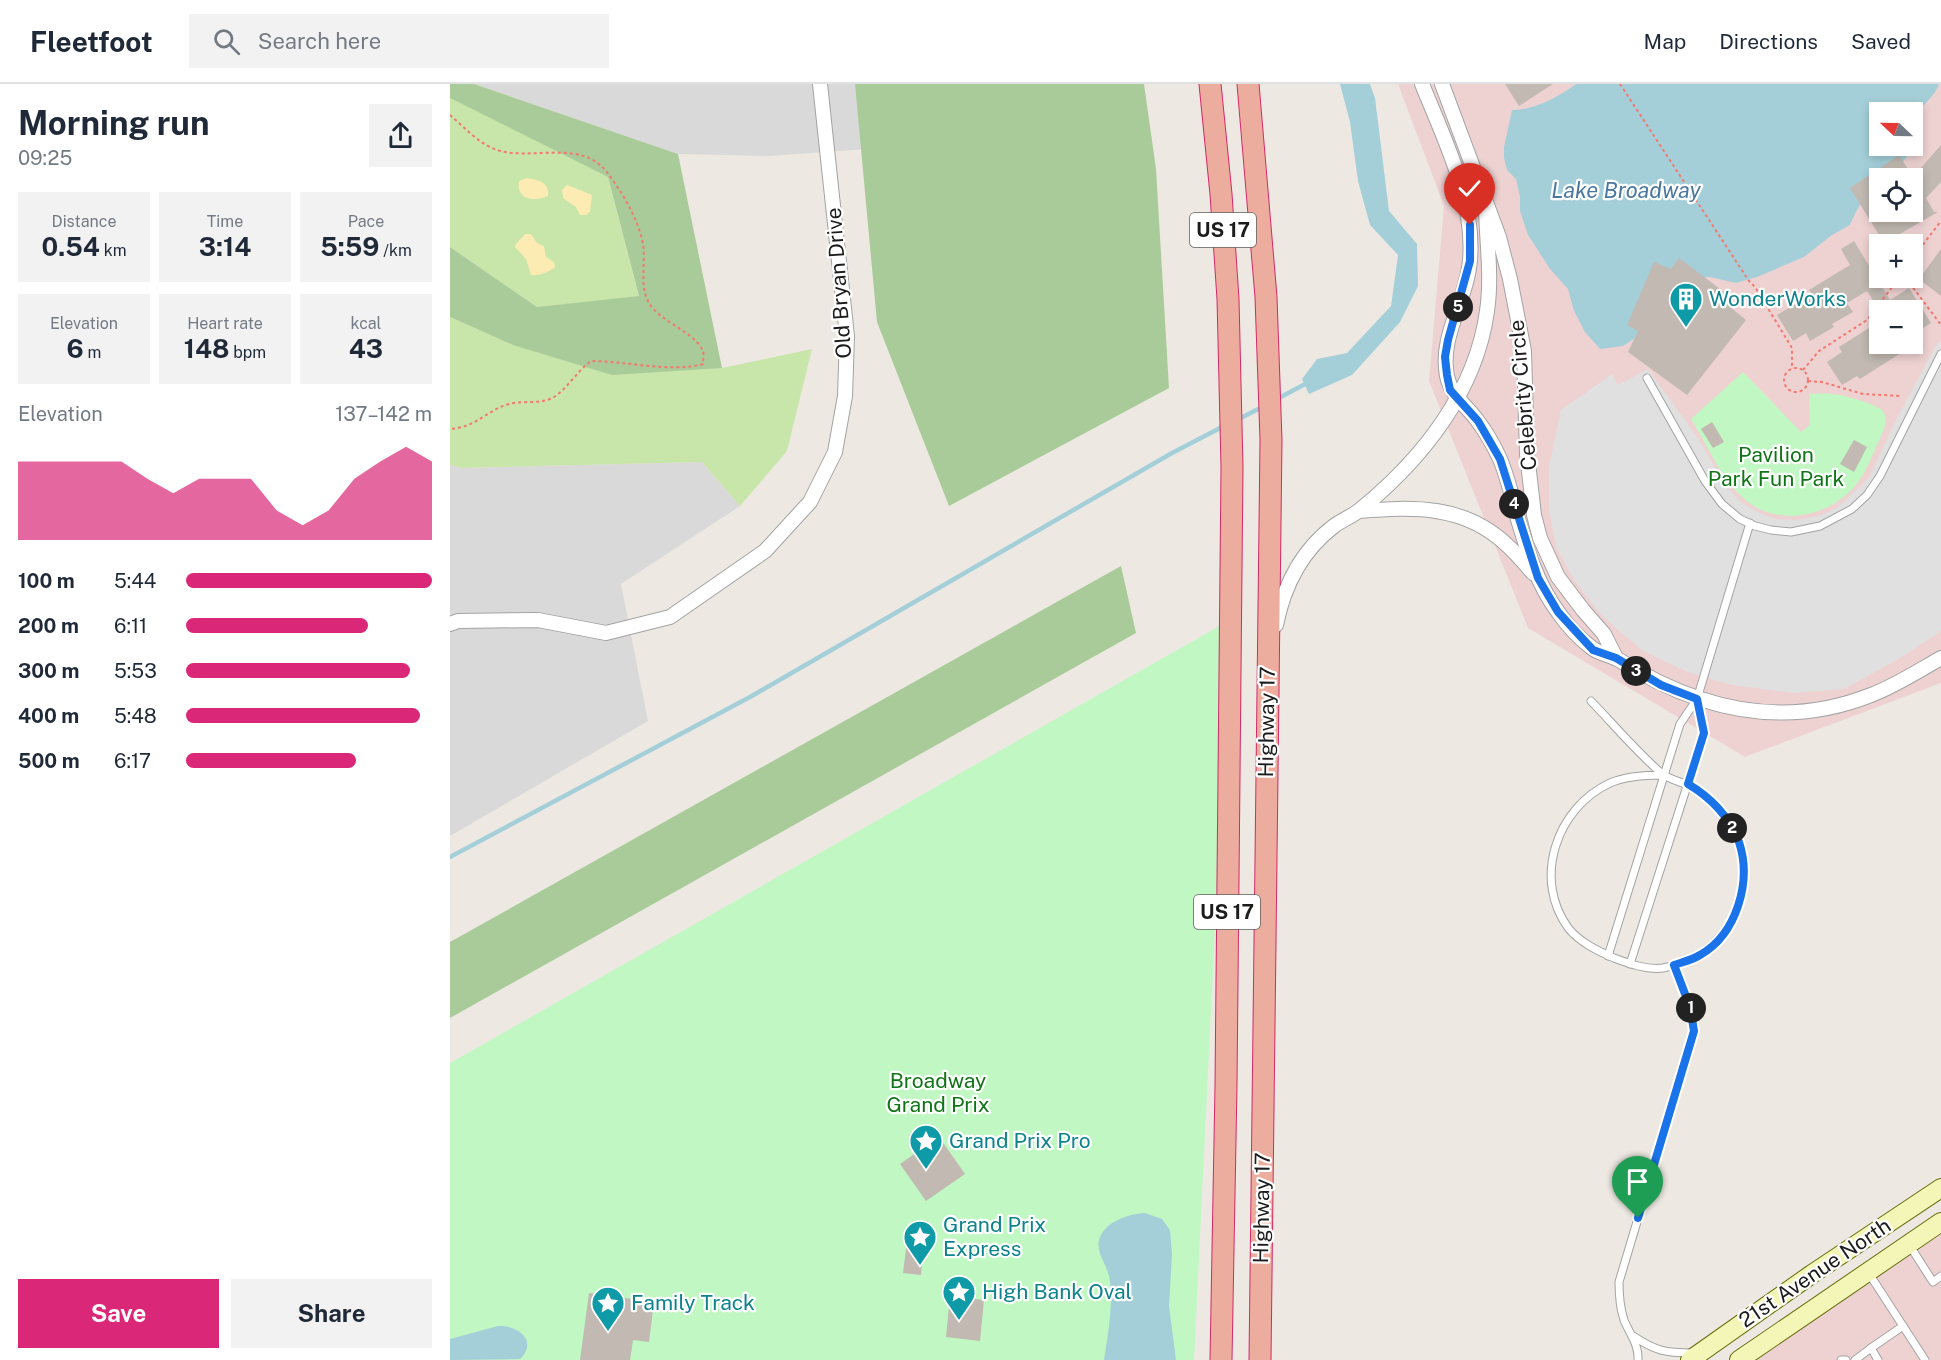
<!DOCTYPE html>
<meta charset="utf-8">
<style>
body{margin:0;font-family:"Public Sans",sans-serif;background:#f2f2f3;color:#1f2937;height:100vh;display:flex;flex-direction:column;font-size:22px;white-space:nowrap}
*{box-sizing:border-box;margin:0}
p{font-size:20px;color:#747a83}
.icon{flex:none;width:33px;height:33px;fill:none;stroke:currentColor;stroke-width:2;stroke-linecap:round;stroke-linejoin:round}
.map{position:relative;flex:1;overflow:hidden}
.drawer{display:flex;flex-direction:column;background:#fff;width:450px}
.drawer>*{flex:none}
.needle{width:39px;rotate:292deg}
.tools{position:absolute;left:1419px;top:18px;display:grid;gap:12px}
.tools a{display:grid;place-items:center;width:54px;height:54px;border-radius:0px;background:#fff;box-shadow:0 3px 9px #0003;font-size:30px}
.pin{position:absolute;display:grid;place-items:center;width:51px;height:51px;color:#fff;margin:-62px -26px;border-radius:50% 50% 50% 0;rotate:-45deg;box-shadow:0 0 6px #0007}
.pin .icon{rotate:45deg}
.km{position:absolute;width:30px;height:30px;margin:-15px;border-radius:50%;background:#222;color:#fff;font-size:16px;line-height:30px;text-align:center}
.round{display:grid;place-items:center;flex:none;width:63px;height:63px;border-radius:0px;background:#f2f2f3}
.headline{display:flex;align-items:center;justify-content:space-between;height:102px;padding:0 18px}
h1{font-size:33px;font-weight:700;line-height:45px}
.metrics{display:grid;grid-template-columns:repeat(3,1fr);gap:9px;height:102px;padding:6px 18px}
.metrics div{display:grid;align-content:center;border-radius:0px;background:#f2f2f3;text-align:center}
.metrics b{font-size:26px;font-weight:700}
.metrics small{font-size:16px;font-weight:400}
.metrics p{font-size:16px}
.chart{height:168px;padding:12px 18px}
.chart p{display:flex;justify-content:space-between}
.chart svg{width:100%;height:108px;margin-top:6px;fill:#db2777;opacity:.7}
.action{display:flex;gap:12px;margin-top:auto;padding:12px 18px}
.action a{flex:1;height:69px;border-radius:0px;background:#db2777;color:#fff;font-size:24px;font-weight:700;line-height:69px;text-align:center}
.action a+a{background:#f2f2f3;color:#1f2937}
ul{padding:0 18px;list-style:none;font-size:20px}
li{display:grid;grid-template-columns:96px 72px 1fr;align-items:center;height:45px}
li i{height:15px;border-radius:8px;background:#db2777}
header{display:flex;align-items:center;gap:36px;box-sizing:border-box;height:84px;padding:0 30px;background:#fff;border-bottom:2px solid #e0e1e3}
header strong{font-size:28px}
nav{display:flex;gap:33px;margin-inline-start:auto;font-size:21px}
.search{width:420px;height:54px;background:#f2f2f3;display:flex;align-items:center;gap:15px;box-sizing:border-box;padding:0 21px;border-radius:0px;color:#747a83;font-size:22px}
main{display:flex;flex:1;min-height:0}
.map>svg:first-child{display:block}
.residential{fill:#dad9d9}
.commercial{fill:#eed2d2;fill-rule:evenodd}
.grass{fill:#c9e6aa}
.forest{fill:#a9cb99}
.sand{fill:#fcebb2}
.park{fill:#c0f7c3}
.parking{fill:#e0e0e0}
.water{fill:#a4cfd9;fill-rule:evenodd}
.lines{fill:none;stroke-linecap:round;stroke-linejoin:round}
.stream{stroke:#a4cfd9;stroke-width:4.5}
.building{fill:#c1b9b2;fill-rule:evenodd}
.service-casing{stroke:#a3a3a3;stroke-width:9}
.minor-casing{stroke:#a3a3a3;stroke-width:16}
.secondary-casing{stroke:#656d09;stroke-width:20}
.trunk-casing{stroke:#d02b67;stroke-width:23}
.path{stroke:#f3786d;stroke-width:2;stroke-dasharray:3 3;stroke-linecap:butt}
.service{stroke:#fff;stroke-width:7}
.minor{stroke:#fff;stroke-width:14}
.secondary{stroke:#f4f6b7;stroke-width:18}
.trunk{stroke:#ecad9e;stroke-width:21}
.route-casing{stroke:#fff;stroke-width:12}
.route{stroke:#1a73e8;stroke-width:8}
.labels{text-anchor:middle;stroke-width:4.5;stroke-linejoin:round;paint-order:stroke}
.shield{fill:#fff;stroke:#606060;stroke-width:1.5}
.shield-label{font-size:20px;font-weight:bold;fill:#1c1c1c}
.street-label{font-size:21px;fill:#1c1c1c;stroke:#fff}
.culture-label{font-size:21px;fill:#0d838f;stroke:#fff;text-anchor:start}
.park-label{font-size:21px;fill:#107516;stroke:#fff}
.water-label{font-size:22px;font-style:italic;fill:#4a77a0;stroke:#fff}
</style>
<header>
<strong>Fleetfoot</strong>
<div class="search"><svg class="icon" aria-label="search" viewBox="0 0 24 24"><circle cx="10" cy="10" r="6"/><path d="M15 15l6 6"/></svg>Search here</div>
<nav><a>Map</a><a>Directions</a><a>Saved</a></nav>
</header>
<main>
<section class="drawer">
<div class="headline"><div><h1>Morning run</h1><p>09:25</p></div><a class="round"><svg class="icon" aria-label="share" viewBox="0 0 24 24"><path d="M12 15V3M7 8l5-5 5 5M5 13v7h14v-7"/></svg></a></div>
<div class="metrics">
<div><p>Distance</p><b>0.54<small> km</small></b></div>
<div><p>Time</p><b>3:14</b></div>
<div><p>Pace</p><b>5:59<small> /km</small></b></div>
</div>
<div class="metrics">
<div><p>Elevation</p><b>6<small> m</small></b></div>
<div><p>Heart rate</p><b>148<small> bpm</small></b></div>
<div><p>kcal</p><b>43</b></div>
</div>
<div class="chart"><p><span>Elevation</span>137–142 m</p>
<svg viewBox="0 0 160 44" preserveAspectRatio="none"><path d="M0 44V12L10 12L20 12L30 12L40 12L50 19L60 25L70 19L80 19L90 19L100 32L110 38L120 32L130 19L140 12L150 6L160 12V44z"/></svg>
</div>
<ul>
<li><b>100 m</b>5:44<i style="width:100%"></i></li>
<li><b>200 m</b>6:11<i style="width:74%"></i></li>
<li><b>300 m</b>5:53<i style="width:91%"></i></li>
<li><b>400 m</b>5:48<i style="width:95%"></i></li>
<li><b>500 m</b>6:17<i style="width:69%"></i></li>
</ul>
<div class="action"><a>Save</a><a>Share</a></div>
</section>
<div class="map">
<svg width="1491" height="1276" viewBox="0 0 1491 1276">
<rect width="100%" height="100%" fill="#ede9e2"/>
<!-- residential -->
<g class="residential">
<polygon points="24,0 409,0 418,65 318,72 228,70"/>
<polygon points="252,378 290,422 171,500 198,637 0,752 0,381 12,384"/>
</g>
<!-- commercial -->
<g class="commercial">
<path d="M948 0H1491V599L1295 673 1078 544 979 297 994 122ZM1430 28H1462V62H1430ZM1430 94H1462V128H1430ZM1430 160H1462V194H1430ZM1430 226H1462V260H1430Z"/>
<polygon points="1491,1138 1491,1276 1290,1276"/>
</g>
<!-- grass -->
<g class="grass">
<polygon points="0,14 158,93 189,213 87,223 0,163"/>
<polygon points="0,233 63,261 272,284 362,265 337,367 290,422 252,378 12,384 0,381"/>
</g>
<!-- forest -->
<g class="forest">
<polygon points="0,0 24,0 228,70 272,284 162,291 63,261 0,233 0,163 87,223 189,212 158,93 0,14"/>
<polygon points="405,0 694,0 706,85 719,304 499,422 427,238"/>
<polygon points="671,482 686,549 0,934 0,858"/>
</g>
<!-- sand -->
<g class="sand">
<path d="M77 94C88 96 100 98 98 112 84 118 66 116 69 97Z"/>
<path d="M117 101C120 102 140 110 142 111L140 128 136 131H130L126 123 113 114 112 106Z"/>
<path d="M75 150H81L87 159 94 162 96 173 104 178 105 183C99 188 89 192 81 191L76 175 65 163 66 160Z"/>
</g>
<!-- park -->
<g class="park">
<path d="M1293 288 1351 348 1360 341 1359 310C1367 310 1375 309 1382 310 1391 310 1429 321 1433 327 1440 338 1431 351 1427 361 1422 372 1417 384 1411 394 1388 430 1333 445 1298 418 1272 398 1258 362 1241 335Z"/>
<polygon points="780,536 744,1276 0,1276 0,979"/>
</g>
<!-- parking -->
<polygon class="parking" points="1491,256 1491,547 1450,574 1394,605 1344,609 1282,601 1238,588 1193,567 1152,532 1125,497 1106,463 1099,424 1099,383 1111,326 1162,290 1168,301 1198,285 1249,356 1275,401 1292,419 1311,430 1326,435 1345,436 1369,432 1387,424 1419,394 1445,338 1485,263"/>
<!-- water -->
<g class="water">
<polygon points="890,0 920,0 925,14 939,127 967,160 968,202 950,238 902,291 859,310 852,295 867,275 897,269 941,222 948,171 920,141 908,97 900,38"/>
<path d="M1126 0H1489C1485 11 1476 17 1470 27 1466 34 1468 42 1467 50 1464 64 1446 94 1430 94 1417 109 1407 123 1400 141L1382 151 1354 173 1307 193 1286 199 1260 193 1230 195 1188 252 1173 262 1150 265 1135 248 1124 227 1118 205 1100 185 1078 151 1070 127V113L1066 95 1057 86 1054 74V63L1062 26C1085 26 1108 13 1126 0ZM1430 28H1462V62H1430Z"/>
<path d="M695 1129 712 1135 720 1146 722 1170 719 1222 726 1276H654C658 1251 664 1216 659 1192 656 1180 646 1168 649 1156 654 1138 678 1130 695 1129Z"/>
<path d="M48 1242C67 1241 89 1256 70 1275L0 1276V1255Z"/>
</g>
<g class="lines">
<!-- stream -->
<g class="stream">
<polyline points="827,315 859,298"/>
<polyline points="787,336 814,322"/>
<polyline points="0,773 300,613 722,369 774,342"/>
</g>
</g>
<!-- building -->
<g class="building">
<polygon points="1055,0 1103,0 1069,22"/>
<path d="M1491 61V98L1476 114 1484 128H1488L1434 159 1400 104 1449 71 1463 93ZM1430 94H1462V128H1430Z"/>
<polygon points="1404,157 1440,216 1459,204 1481,239 1462,251 1462,226 1425,226 1428,224 1417,207 1397,219 1403,228 1382,240 1384,243 1360,257 1356,249 1343,257 1327,231 1362,210 1359,206 1400,181 1391,165"/>
<polygon points="1491,165 1491,212 1469,195"/>
<polygon points="1229,174 1282,214 1280,223 1296,236 1237,311 1178,268 1188,247 1177,241 1204,178 1221,185"/>
<polygon points="1430,237 1430,260 1465,260 1410,295 1407,292 1392,301 1377,278 1392,268 1389,263"/>
<polygon points="1262,338 1274,358 1263,364 1251,345"/>
<polygon points="1404,356 1417,363 1404,388 1390,380"/>
<polygon points="489,1053 515,1090 476,1117 450,1080"/>
<polygon points="457,1157 474,1158 471,1191 453,1189"/>
<polygon points="139,1209 204,1218 199,1258 183,1256 180,1276 130,1276"/>
<polygon points="500,1212 534,1216 530,1257 496,1253"/>
</g>
<g class="lines">
<defs>
<g id="service">
<polyline points="1197,294 1255,397 1272,420 1290,435 1305,442 1321,446 1341,448 1370,442 1402,425 1417,411 1430,392 1491,270"/>
<path d="M1141 617C1164 641 1186 667 1211 689 1222 698 1240 699 1252 708 1290 737 1305 789 1283 833 1269 861 1243 879 1213 884 1196 886 1180 880 1164 874 1148 867 1131 859 1119 845 1082 796 1106 724 1160 699 1176 692 1195 691 1213 691"/>
<polyline points="1158,872 1230,640 1247,615 1300,439"/>
<polyline points="1180,880 1254,649 1247,615"/>
<polyline points="1460,1162 1483,1198 1491,1192"/>
<polyline points="1418,1188 1475,1276"/>
<path d="M1183 1252C1206 1267 1215 1269 1243 1269"/>
<path d="M1188 1276C1189 1260 1179 1249 1174 1236 1170 1224 1169 1210 1169 1198L1244 947 1240 923 1224 881"/>
<polyline points="1391,1276 1396,1276"/>
<polyline points="1405,1276 1421,1264"/>
<polyline points="1428,1276 1421,1264 1453,1242"/>
</g>
<g id="minor">
<path d="M972 0C994 55 1025 115 1020 176 1017 216 989 252 997 292 1001 312 1016 321 1027 336 1036 348 1044 362 1050 375 1058 394 1062 413 1067 432 1077 466 1087 500 1108 528 1117 541 1130 555 1142 564 1150 570 1161 571 1169 576 1247 625 1333 646 1421 611 1445 602 1468 587 1491 574"/>
<polyline points="992,0 1049,153 1060,195 1074,267 1077,370 1084,431 1090,454 1108,493 1133,526 1154,550 1166,574"/>
<path d="M909 427C963 423 1015 420 1058 462 1067 470 1075 480 1083 489"/>
<polyline points="0,540 8,537 88,536 156,549 220,533 315,467 360,418 385,368 395,312 397,252 370,0"/>
<path d="M826 541C834 501 851 467 884 442 892 436 903 432 911 425 972 375 1026 308 1037 227 1042 194 1037 160 1036 127"/>
</g>
<g id="secondary">
<polyline points="1240,1276 1362,1190 1491,1104"/>
<polyline points="1289,1276 1491,1138"/>
</g>
<g id="trunk">
<polyline points="760,0 771,110 778,215 782,383 776,1001 771,1276"/>
<polyline points="798,0 816,213 821,356 810,1276"/>
</g>
</defs>
<!-- service casing -->
<use href="#service" class="service-casing"/>
<!-- minor casing -->
<use href="#minor" class="minor-casing"/>
<!-- secondary casing -->
<use href="#secondary" class="secondary-casing"/>
<!-- trunk casing -->
<use href="#trunk" class="trunk-casing"/>
<!-- path -->
<g class="path">
<polyline points="1170,0 1299,197 1305,203 1342,264 1342,285"/>
<path d="M0 31C14 43 29 60 47 66 81 77 130 55 156 87 172 108 188 134 193 160 196 179 189 202 199 219 210 238 245 248 253 267 254 270 253 276 253 280 222 289 175 277 141 277 127 287 117 305 104 313 91 321 74 316 59 320 37 326 27 343 0 345"/>
<polyline points="1462,175 1491,137"/>
<polyline points="1456,194 1491,241"/>
<circle cx="1346" cy="296" r="12"/>
<polyline points="1353,286 1369,267 1417,236 1449,194"/>
<polyline points="1358,297 1372,298 1413,310 1451,312"/>
</g>
<!-- service -->
<use href="#service" class="service"/>
<!-- minor -->
<use href="#minor" class="minor"/>
<!-- secondary -->
<use href="#secondary" class="secondary"/>
<!-- trunk -->
<use href="#trunk" class="trunk"/>
</g>
<g class="lines">
<defs>
<path id="route" d="M1020 141V177L998 256 995 273 997 291 1000 306 1028 337 1050 375 1088 494 1108 528 1143 566 1166 574 1211 601 1247 615 1254 649 1238 700C1260 713 1280 733 1289 758 1302 797 1287 850 1250 871 1242 876 1233 878 1224 881L1240 923 1244 947 1188 1134"/>
</defs>
<!-- route casing -->
<use href="#route" class="route-casing"/>
<!-- route -->
<use href="#route" class="route"/>
</g>
<!-- icons -->
<defs>
<symbol id="building-pin" viewBox="-11 -11 22 30"><path d="M0 17L-7.5 6A9.5 9.5 0 1 1 7.5 6Z" fill="#0f9aa8" stroke="#fff"/><path d="M-4-6H4V6H1V3H-1V6H-4ZM-2.5-4.3h1.7v1.8h-1.7ZM.8-4.3h1.7v1.8H.8ZM-2.5-1h1.7V.8h-1.7ZM.8-1h1.7V.8H.8Z" fill="#fff"/></symbol>
<symbol id="sight-pin" viewBox="-11 -11 22 30"><path d="M0 17L-7.5 6A9.5 9.5 0 1 1 7.5 6Z" fill="#0f9aa8" stroke="#fff"/><path d="M0-6L1.8-2.2L6-1.7L2.9 1.2L3.7 5.4L0 3.3L-3.7 5.4L-2.9 1.2L-6-1.7L-1.8-2.2Z" fill="#fff"/></symbol>
</defs>
<g fill-rule="evenodd">
<use href="#building-pin" x="1217" y="196" width="38" height="52"/>
<use href="#sight-pin" x="457" y="1038" width="38" height="52"/>
<use href="#sight-pin" x="451" y="1134" width="38" height="52"/>
<use href="#sight-pin" x="490" y="1189" width="38" height="52"/>
<use href="#sight-pin" x="139" y="1200" width="38" height="52"/>
</g>
<g class="labels">
<!-- shield labels -->
<g class="shield">
<rect x="740" y="129" width="66" height="34" rx="4.5"/>
<rect x="744" y="811" width="66" height="34" rx="4.5"/>
</g>
<g class="shield-label">
<text x="773" y="153">US 17</text>
<text x="777" y="835">US 17</text>
</g>
<!-- street labels -->
<g class="street-label">
<text transform="translate(389 199) rotate(-94)" y="7">Old Bryan Drive</text>
<text transform="translate(1073 311) rotate(-95)" y="7">Celebrity Circle</text>
<text transform="translate(817 638) rotate(-89)" y="7">Highway 17</text>
<text transform="translate(812 1124) rotate(-89)" y="7">Highway 17</text>
<text transform="translate(1365 1189) rotate(-34)" y="7">21st Avenue North</text>
</g>
<!-- culture labels -->
<g class="culture-label">
<text x="1259" y="222">WonderWorks</text>
<text x="499" y="1064">Grand Prix Pro</text>
<text x="493" y="1148">Grand Prix<tspan x="493" dy="24">Express</tspan></text>
<text x="532" y="1215">High Bank Oval</text>
<text x="181" y="1226">Family Track</text>
</g>
<!-- park labels -->
<g class="park-label">
<text x="1326" y="378">Pavilion<tspan x="1326" dy="24">Park Fun Park</tspan></text>
<text x="488" y="1004">Broadway<tspan x="488" dy="24">Grand Prix</tspan></text>
</g>
<!-- water labels -->
<g class="water-label">
<text x="1176" y="114">Lake Broadway</text>
</g>
</g>
</svg>
<div class="tools">
<a><svg class="needle" viewBox="-14 -14 28 28"><path d="M0-13l5 13h-10z" fill="#e53935"/><path d="M0 13l5-13h-10z" fill="#747a83"/></svg></a>
<a><svg class="icon" aria-label="locate" viewBox="0 0 24 24"><circle cx="12" cy="12" r="6"/><path d="M12 2v4M12 18v4M2 12h4M18 12h4"/></svg></a>
<a>+</a>
<a>−</a>
</div>
<div class="pin" style="left:1188px;top:1134px;background:#1e9e55"><svg class="icon" aria-label="arrive" viewBox="0 0 24 24"><path d="M6 21V4h12l-3 4 3 4H6"/></svg></div>
<div class="pin" style="left:1020px;top:141px;background:#d93025"><svg class="icon" aria-label="check" viewBox="0 0 24 24"><path d="M5 12l5 5 9-10"/></svg></div>
<b class="km" style="left:1241px;top:924px">1</b>
<b class="km" style="left:1282px;top:744px">2</b>
<b class="km" style="left:1186px;top:587px">3</b>
<b class="km" style="left:1064px;top:420px">4</b>
<b class="km" style="left:1008px;top:223px">5</b>
</div>
</main>
